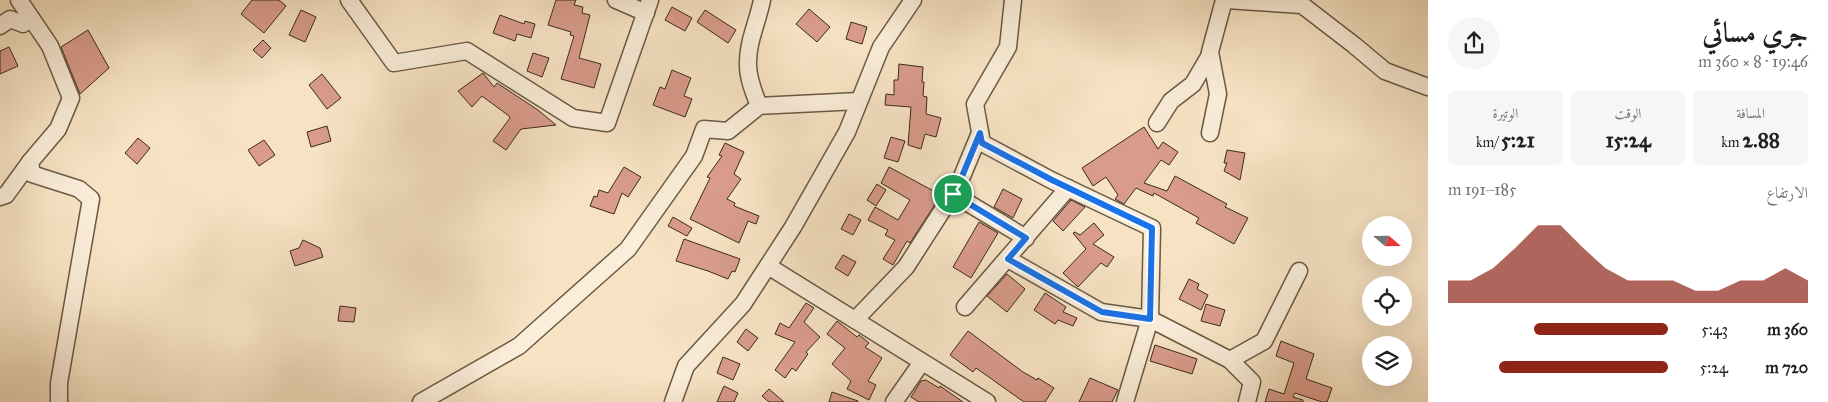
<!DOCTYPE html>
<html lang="ar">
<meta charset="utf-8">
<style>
body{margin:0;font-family:"IM FELL Great Primer",Amiri,serif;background:#f6f6f6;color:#202124;direction:rtl;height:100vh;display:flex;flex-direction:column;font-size:19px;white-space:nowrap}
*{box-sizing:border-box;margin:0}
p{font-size:16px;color:#757577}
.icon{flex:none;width:28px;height:28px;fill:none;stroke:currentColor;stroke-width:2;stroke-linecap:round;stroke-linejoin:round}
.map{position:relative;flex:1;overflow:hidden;direction:ltr}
.panel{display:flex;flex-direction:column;background:#fff;width:400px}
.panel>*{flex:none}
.needle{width:32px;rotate:110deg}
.tools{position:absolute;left:1362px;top:216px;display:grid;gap:10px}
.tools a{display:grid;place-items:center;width:50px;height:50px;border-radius:50%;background:#fff;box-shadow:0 5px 20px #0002;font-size:25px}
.pin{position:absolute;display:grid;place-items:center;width:42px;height:42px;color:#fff;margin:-21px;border:2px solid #fff;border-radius:50%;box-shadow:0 1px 5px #0007}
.round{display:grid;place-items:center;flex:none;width:52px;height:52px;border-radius:26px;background:#f6f6f6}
.head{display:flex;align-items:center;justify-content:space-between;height:85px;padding:0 20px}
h1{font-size:28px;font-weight:800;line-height:38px}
.stats{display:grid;grid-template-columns:repeat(3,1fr);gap:8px;height:85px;padding:5px 20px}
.stats div{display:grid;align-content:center;border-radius:8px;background:#f6f6f6;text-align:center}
.stats b{font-size:21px;font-weight:800}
.stats small{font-size:14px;font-weight:400}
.stats p{font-size:14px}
.chart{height:140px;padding:10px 20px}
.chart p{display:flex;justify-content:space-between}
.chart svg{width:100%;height:90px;margin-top:5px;fill:#8f2418;opacity:.7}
ul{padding:0 20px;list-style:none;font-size:16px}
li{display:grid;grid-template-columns:80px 60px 1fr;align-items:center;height:38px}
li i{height:12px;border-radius:6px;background:#8f2418}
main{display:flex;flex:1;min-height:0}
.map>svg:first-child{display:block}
.building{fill:#d99c8c;stroke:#3b2b18}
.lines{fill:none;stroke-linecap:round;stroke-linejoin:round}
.minor-casing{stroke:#6a5943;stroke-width:19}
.minor{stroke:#faedd9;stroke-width:16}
.route-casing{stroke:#fff;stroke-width:10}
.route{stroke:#1a73e8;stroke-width:6}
</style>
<main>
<section class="panel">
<div class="head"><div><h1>جري مسائي</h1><p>19:46 · 8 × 360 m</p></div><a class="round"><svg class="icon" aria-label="share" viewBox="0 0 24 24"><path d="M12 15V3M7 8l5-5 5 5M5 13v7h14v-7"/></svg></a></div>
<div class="stats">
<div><p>المسافة</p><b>2.88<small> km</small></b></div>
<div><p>الوقت</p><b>15:24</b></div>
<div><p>الوتيرة</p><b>5:21<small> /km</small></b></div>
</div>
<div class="chart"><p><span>الارتفاع</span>185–191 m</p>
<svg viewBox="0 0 160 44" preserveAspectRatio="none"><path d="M0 44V33L10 33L20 27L30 17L40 6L50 6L60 17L70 27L80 33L90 33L100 33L110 38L120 38L130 33L140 33L150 27L160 33V44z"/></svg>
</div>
<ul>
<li><b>360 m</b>5:43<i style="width:61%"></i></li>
<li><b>720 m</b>5:24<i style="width:77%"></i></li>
</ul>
</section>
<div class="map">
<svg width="1428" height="402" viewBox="0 0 1428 402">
<rect width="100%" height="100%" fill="#f7e3c4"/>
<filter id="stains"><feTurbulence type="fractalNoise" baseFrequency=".004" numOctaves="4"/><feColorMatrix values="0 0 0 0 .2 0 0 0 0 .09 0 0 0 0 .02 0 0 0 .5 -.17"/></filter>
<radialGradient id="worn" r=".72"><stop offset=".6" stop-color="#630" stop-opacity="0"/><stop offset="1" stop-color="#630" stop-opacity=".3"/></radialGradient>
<!-- building -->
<g class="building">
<polygon points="252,0 279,0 286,6 264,33 241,14"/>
<polygon points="556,0 576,0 574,5 583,7 582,13 590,15 579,58 601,64 594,88 561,79 574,36 570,35 571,32 548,25"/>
<polygon points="672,7 692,18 685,31 665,20"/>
<polygon points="809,9 830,27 817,42 796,24"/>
<polygon points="301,10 316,17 305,42 289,35"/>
<polygon points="705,10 736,30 728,43 697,22"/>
<polygon points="500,15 524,24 525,21 535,24 531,38 517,34 515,41 493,33"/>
<polygon points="851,22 867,27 862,44 846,39"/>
<polygon points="88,30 109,68 80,94 61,47"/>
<polygon points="263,40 271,48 262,58 253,50"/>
<polygon points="9,47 18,66 0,74 0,51"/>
<polygon points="533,53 549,58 542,77 527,71"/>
<polygon points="899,64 923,67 922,82 924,82 923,96 927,97 926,114 941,118 936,137 925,134 921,149 908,145 911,107 885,105 886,94 894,95 894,80 898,80"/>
<polygon points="672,70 691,78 684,96 692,99 685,117 653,105 660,87 665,89"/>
<polygon points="483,73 494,87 497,83 538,110 556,125 521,129 506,150 493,141 510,118 509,116 482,96 472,107 458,91"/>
<polygon points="322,74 341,98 327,109 309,85"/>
<polygon points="327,126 331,141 311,147 307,132"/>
<polygon points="1144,127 1158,149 1163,142 1178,152 1169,165 1161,160 1144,183 1167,191 1175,176 1227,204 1225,207 1248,218 1234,244 1196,223 1199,218 1154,193 1153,196 1136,188 1124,204 1115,199 1118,195 1106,177 1093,186 1082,168"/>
<polygon points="891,137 905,141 898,162 884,158"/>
<polygon points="138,138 150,148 137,164 125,153"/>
<polygon points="264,140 275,155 259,166 248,150"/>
<polygon points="725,143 744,152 734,174 741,179 727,199 735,203 734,206 759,216 756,224 748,221 739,243 690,219 710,178 707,177 722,156 719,155"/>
<polygon points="1227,150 1245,153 1240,180 1224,171 1227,163 1224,163"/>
<polygon points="624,167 641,177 628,197 622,193 614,214 590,206 594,196 597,197 599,190 608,193"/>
<polygon points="889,167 941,195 910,243 907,241 893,265 883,259 895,240 885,235 888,230 868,220 875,207 898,220 910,200 881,183"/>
<polygon points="877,184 886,190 876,206 867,200"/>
<polygon points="1003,189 1022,199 1013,218 994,207"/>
<polygon points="1071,200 1085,207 1063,231 1053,221"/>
<polygon points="849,214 861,220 853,235 841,229"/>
<polygon points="673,217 692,228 687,236 668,226"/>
<polygon points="979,222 998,233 971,278 953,267"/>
<polygon points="1094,223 1104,235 1093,244 1114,257 1107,267 1101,263 1078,287 1063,273 1086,249 1073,233 1075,232 1080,235"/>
<polygon points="684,239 740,259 735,272 732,271 728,279 708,271 676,261"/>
<polygon points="303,240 320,248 323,257 295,266 290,251 299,248"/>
<polygon points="843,255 856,262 848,276 835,268"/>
<polygon points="1007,274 1025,289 1007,312 987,296"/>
<polygon points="1189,279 1199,284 1197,289 1208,295 1201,310 1179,299"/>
<polygon points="1045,293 1066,307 1063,312 1077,318 1073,326 1058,320 1055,324 1034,310"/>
<polygon points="806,303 814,308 804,322 820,337 806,352 808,354 796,371 792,368 785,378 775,370 795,342 775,334 780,323 789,328"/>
<polygon points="1206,304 1225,310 1220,326 1201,321"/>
<polygon points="340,306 356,308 354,322 338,321"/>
<polygon points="837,321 857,337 859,335 869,343 865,347 882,358 868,381 876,385 869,400 847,389 851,381 832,364 845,348 827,334"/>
<polygon points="746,329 758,338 748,351 737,342"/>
<polygon points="968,331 1023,372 1037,380 1038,378 1054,388 1045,402 1024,402 976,368 973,372 950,355"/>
<polygon points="1281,341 1314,354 1306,379 1332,388 1327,402 1322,402 1295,393 1293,397 1303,400 1303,402 1265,402 1269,389 1284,394 1294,363 1276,356"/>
<polygon points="1155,345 1197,359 1192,374 1150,361"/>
<polygon points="723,357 740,364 733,380 717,373"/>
<polygon points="1090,378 1118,390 1112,402 1079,402"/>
<polygon points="926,380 939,388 940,386 963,402 919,402 911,397 921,381"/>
<polygon points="724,386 738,393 734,402 717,402"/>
<polygon points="769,389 784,402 769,402 762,396"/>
<polygon points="832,392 858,401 858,402 829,402"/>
</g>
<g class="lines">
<defs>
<g id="minor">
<polyline points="19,0 50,46 71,98 58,129 30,162 32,174 79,189 91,199 59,383 59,402"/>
<polyline points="349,0 394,63 467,51 573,118 607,123 650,0"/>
<polyline points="616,0 646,13"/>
<polyline points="1013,0 1008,47 975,104 982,143 1051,180 1152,228 1150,319 1230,360 1264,341 1299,271"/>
<polyline points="1226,0 1302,5 1354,45 1385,71 1428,87"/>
<polyline points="0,26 10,19 23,24 31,18"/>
<path d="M759 106C754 93 748 79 748 65 747 43 758 21 762 0"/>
<polyline points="1157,123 1171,101 1193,84 1210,55"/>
<polyline points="1210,133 1218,94 1210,52 1224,0"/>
<polyline points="953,194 1026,238"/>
<polyline points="0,197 6,195 30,162"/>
<polyline points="1008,259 1101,312 1150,319 1125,402"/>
<polyline points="768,266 987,402"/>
<polyline points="965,307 1068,188"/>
<polyline points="855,320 906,267 958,186 980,133"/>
<polyline points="1230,360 1252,382 1247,402"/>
<polyline points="421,402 519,346 628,249 694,156 704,129 728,131 759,106 859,101"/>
<polyline points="673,402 686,366 743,304 793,227 847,132 881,47 913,0"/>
<polyline points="894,402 922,362"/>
</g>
</defs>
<!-- minor casing -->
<use href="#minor" class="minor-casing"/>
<!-- minor -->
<use href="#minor" class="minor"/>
</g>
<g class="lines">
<defs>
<polygon id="route" points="980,133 982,143 1052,180 1152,228 1150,319 1102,312 1008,259 1026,238 953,194 958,186"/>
</defs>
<!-- route casing -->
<use href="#route" class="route-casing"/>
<!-- route -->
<use href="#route" class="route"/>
</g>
<rect width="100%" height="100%" filter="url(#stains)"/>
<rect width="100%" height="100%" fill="url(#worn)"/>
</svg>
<div class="tools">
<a><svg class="needle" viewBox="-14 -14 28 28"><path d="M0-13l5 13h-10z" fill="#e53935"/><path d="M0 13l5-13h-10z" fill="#757577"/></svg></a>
<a><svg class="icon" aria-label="locate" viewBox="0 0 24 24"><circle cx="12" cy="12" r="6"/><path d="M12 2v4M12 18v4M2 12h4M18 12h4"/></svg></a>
<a><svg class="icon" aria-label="layers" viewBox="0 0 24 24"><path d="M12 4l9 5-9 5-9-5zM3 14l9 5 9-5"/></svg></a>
</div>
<div class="pin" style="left:953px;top:194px;background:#1e9e55"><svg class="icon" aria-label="arrive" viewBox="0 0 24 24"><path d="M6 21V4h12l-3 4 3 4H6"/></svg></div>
</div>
</main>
